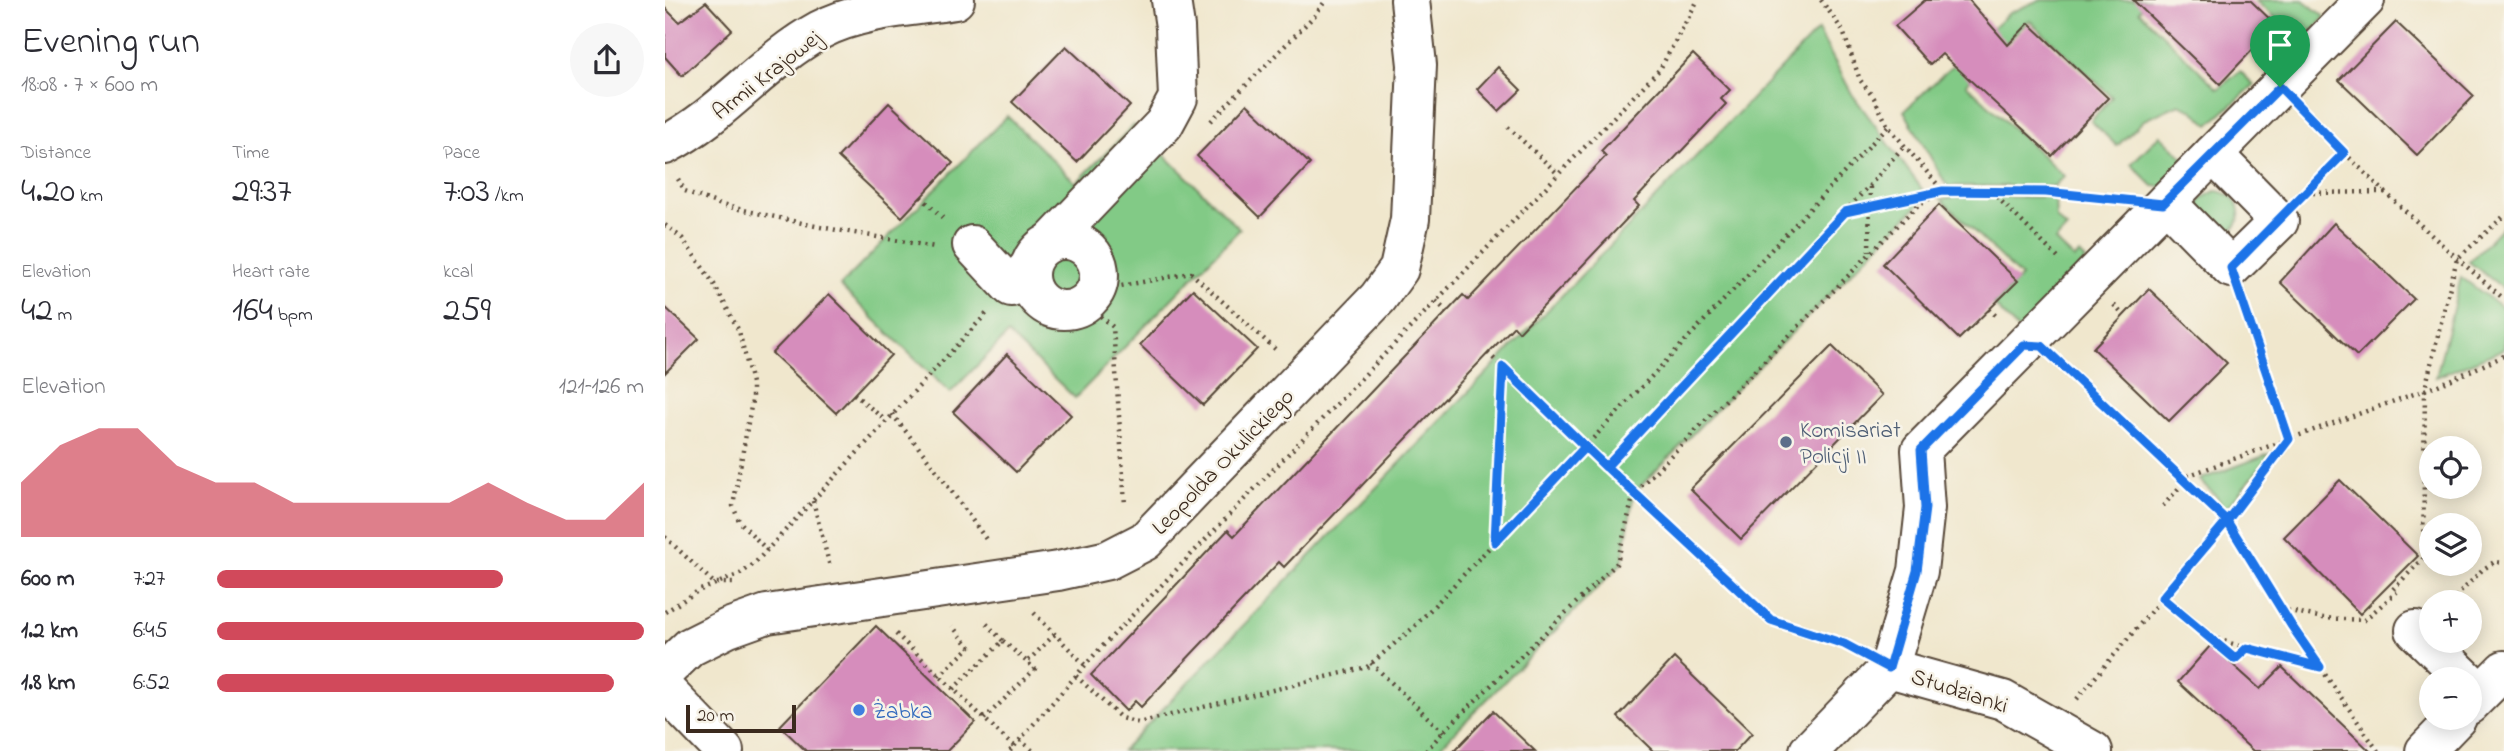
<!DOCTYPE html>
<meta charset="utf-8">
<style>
body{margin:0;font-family:"Indie Flower",sans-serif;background:#f7f7f7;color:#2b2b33;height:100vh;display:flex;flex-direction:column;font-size:26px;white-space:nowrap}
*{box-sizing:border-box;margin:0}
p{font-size:23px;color:#7c7c81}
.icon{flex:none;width:38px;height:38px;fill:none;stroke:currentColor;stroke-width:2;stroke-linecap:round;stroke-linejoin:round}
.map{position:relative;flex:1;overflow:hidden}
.panel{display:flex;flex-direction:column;background:#fff;width:665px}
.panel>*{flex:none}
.fabs{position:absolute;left:1754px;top:436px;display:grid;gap:14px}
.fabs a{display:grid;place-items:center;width:63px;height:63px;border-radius:50%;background:#fff;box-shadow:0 4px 18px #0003;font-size:35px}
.scale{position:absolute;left:21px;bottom:18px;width:110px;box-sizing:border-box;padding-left:7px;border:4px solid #3b2a1e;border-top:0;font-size:19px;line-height:24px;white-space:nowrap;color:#3b2a1e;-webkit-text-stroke:5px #f7f3e8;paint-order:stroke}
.pin{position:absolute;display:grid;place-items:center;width:60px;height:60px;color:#fff;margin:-72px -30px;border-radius:50% 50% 50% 0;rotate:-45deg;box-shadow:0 0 7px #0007}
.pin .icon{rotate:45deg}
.round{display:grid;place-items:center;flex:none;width:74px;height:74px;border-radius:37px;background:#f7f7f7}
.overview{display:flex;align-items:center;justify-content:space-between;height:119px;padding:0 21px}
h1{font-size:38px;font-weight:600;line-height:52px}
.metrics{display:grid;grid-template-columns:repeat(3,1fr);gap:10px;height:119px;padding:7px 21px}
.metrics div{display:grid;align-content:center}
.metrics b{font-size:35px;font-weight:600}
.metrics small{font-size:19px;font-weight:400}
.metrics p{font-size:19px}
.chart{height:196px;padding:14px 21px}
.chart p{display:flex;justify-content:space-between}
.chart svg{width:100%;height:126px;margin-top:7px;fill:#d1495b;opacity:.7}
ul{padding:0 21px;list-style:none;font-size:23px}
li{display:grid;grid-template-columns:112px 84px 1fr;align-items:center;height:52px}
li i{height:18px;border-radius:9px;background:#d1495b}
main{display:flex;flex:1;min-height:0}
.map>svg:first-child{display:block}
.green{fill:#82ca86;stroke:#5e7a52;stroke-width:2}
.building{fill:#d68dbc}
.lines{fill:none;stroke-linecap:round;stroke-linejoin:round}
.minor-casing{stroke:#564638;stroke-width:42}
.path{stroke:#564638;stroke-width:4.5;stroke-dasharray:2 5;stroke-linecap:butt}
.minor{stroke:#fff;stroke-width:38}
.route-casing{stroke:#fff;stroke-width:14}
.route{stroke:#1a73e8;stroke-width:9}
.service-dot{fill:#5c6f8a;stroke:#f7f3e8;stroke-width:2.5}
.shop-dot{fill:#3f7fe0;stroke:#f7f3e8;stroke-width:2.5}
.labels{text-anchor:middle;stroke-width:5;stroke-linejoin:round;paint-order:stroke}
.street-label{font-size:23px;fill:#3b2a1e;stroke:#f7f3e8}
.service-label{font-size:23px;fill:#4e5e75;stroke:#f7f3e8;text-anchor:start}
.shop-label{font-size:23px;fill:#366cbe;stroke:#f7f3e8;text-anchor:start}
</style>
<main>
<section class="panel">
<div class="overview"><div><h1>Evening run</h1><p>18:08 · 7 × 600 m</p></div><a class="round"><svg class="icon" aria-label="share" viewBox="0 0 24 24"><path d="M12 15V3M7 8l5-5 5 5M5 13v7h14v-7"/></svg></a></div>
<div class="metrics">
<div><p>Distance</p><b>4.20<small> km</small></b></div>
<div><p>Time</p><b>29:37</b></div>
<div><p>Pace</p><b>7:03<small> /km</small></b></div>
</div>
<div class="metrics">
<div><p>Elevation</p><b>42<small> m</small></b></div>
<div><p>Heart rate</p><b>164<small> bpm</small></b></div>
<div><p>kcal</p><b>259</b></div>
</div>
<div class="chart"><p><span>Elevation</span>121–126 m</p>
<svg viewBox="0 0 160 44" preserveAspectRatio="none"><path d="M0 44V25L10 12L20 6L30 6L40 19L50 25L60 25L70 32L80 32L90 32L100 32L110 32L120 25L130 32L140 38L150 38L160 25V44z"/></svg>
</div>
<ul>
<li><b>600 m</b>7:27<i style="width:67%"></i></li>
<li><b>1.2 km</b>6:45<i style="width:100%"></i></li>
<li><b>1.8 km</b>6:52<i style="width:93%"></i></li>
</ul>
</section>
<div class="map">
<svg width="1839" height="751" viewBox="0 0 1839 751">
<rect width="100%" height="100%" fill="#f7f3e8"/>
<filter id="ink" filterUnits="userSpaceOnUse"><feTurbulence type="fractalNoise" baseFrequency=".0143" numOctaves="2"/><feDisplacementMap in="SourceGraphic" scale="14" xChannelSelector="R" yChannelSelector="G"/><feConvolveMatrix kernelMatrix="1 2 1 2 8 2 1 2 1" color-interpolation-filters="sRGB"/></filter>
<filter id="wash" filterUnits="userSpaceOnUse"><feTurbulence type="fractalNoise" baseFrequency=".00686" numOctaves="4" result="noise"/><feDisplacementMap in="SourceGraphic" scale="28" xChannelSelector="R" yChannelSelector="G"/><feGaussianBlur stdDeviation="1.57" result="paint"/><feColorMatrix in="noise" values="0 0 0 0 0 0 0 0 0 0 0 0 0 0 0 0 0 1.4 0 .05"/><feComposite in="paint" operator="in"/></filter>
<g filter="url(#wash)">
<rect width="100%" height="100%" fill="#f0e7cd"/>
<!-- green -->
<g class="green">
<polygon points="1374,0 1483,0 1474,11 1553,89 1575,71 1589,85 1544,125 1526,109 1514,104 1479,120 1452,146 1426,121 1447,97 1364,20 1301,84 1399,176 1389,186 1282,186 1239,111 1344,13"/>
<polygon points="1590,0 1638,0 1660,17 1612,68 1593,51 1618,25"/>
<polygon points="1153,30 1187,94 1262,196 969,493 957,563 771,751 457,751"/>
<polygon points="342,116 411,183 469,125 575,229 410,398 343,334 285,393 175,286"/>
<polygon points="1495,135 1522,161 1497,187 1488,186 1466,164"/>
<path d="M1550 191C1579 192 1584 230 1554 236L1531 211 1537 198Z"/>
<polygon points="1290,197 1390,197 1391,218 1402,228 1390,241 1409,259 1415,254 1421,260 1357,334 1329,305 1356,277 1276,199"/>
<polygon points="1839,225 1839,289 1804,262"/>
<polygon points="1796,277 1839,309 1839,349 1771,377"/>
<polygon points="1607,453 1560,510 1552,497 1534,480"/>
</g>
<g id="blocks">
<!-- building -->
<g class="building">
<polygon points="1260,0 1304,0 1343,45 1364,23 1443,98 1387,156 1277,54 1265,65 1230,26"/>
<polygon points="1468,0 1585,0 1611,25 1555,84"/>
<polygon points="41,2 67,30 17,76 0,57 0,8 14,22"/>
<polygon points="1731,22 1809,96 1752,155 1674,80"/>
<polygon points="401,46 465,106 412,162 347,102"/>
<polygon points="1028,54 1065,90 1056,99 1061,104 969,201 974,206 854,332 849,326 619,567 614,562 476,707 470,701 461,711 426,675 563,530 569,536 798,295 803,300 941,156 936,151"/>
<polygon points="833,67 856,90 834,111 812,89"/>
<polygon points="224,103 288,163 237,217 173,157"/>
<polygon points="582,104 645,164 595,217 532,156"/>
<polygon points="1274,205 1353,281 1294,339 1218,264"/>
<polygon points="1669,223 1749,299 1692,356 1615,282"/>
<polygon points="528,289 592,349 538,405 475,345"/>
<polygon points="1484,289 1562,363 1504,421 1428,348"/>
<polygon points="164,294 226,355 171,413 107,353"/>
<polygon points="0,307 34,339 0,373"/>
<polygon points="1167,346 1217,395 1076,539 1025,489"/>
<polygon points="342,354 406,415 351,472 288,412"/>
<polygon points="1675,480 1753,556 1695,614 1619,537"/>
<polygon points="211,626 310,722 282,751 141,751 115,726"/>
<polygon points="1546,645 1595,689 1617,667 1705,751 1588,751 1513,682"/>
<polygon points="1009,658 1087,733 1070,751 988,751 953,717"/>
<polygon points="828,711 870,751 789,751"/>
</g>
</g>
</g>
<g filter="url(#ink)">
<use href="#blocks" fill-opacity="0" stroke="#564638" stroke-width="2"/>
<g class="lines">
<defs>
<g id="minor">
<path d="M0 145C59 115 98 61 155 30 195 9 246 7 290 0"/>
<polyline points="1501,202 1566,268 1614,221 1548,154"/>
<circle cx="399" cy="275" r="35"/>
<polyline points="386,242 499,124 513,98 510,27 506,0"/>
<polyline points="307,245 346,287 364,267"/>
<polyline points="1750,630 1801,679"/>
<polyline points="1224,668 1338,700 1428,751"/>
<polyline points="0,671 25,647 63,628 102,614 393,571 443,560 480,541 713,298 734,269 745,219 752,65 745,0"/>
<polyline points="0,690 59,751"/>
<polyline points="1804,705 1839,670"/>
<polyline points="1144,751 1224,668 1253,571 1260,508 1256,450 1700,0"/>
<polyline points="1760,751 1792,718"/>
</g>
</defs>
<!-- minor casing -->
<use href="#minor" class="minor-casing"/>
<!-- path -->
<g class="path">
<polyline points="1156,0 1178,31 1195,80 1209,98 1223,126 1278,191 1381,192 1448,199"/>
<path d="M1640 113C1703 178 1770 240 1839 299"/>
<polyline points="546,121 650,15 661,0"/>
<polyline points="843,127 893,174"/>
<polyline points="13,179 20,191 56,205 155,227 270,247"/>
<polyline points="1327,192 1394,259"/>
<polyline points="1640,192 1679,153"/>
<polyline points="1641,193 1719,192"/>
<polyline points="256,197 281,221"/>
<polyline points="1180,212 1274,192"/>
<polyline points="0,225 17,238 49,284 74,331 87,383 87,401 68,506 74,521 102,550"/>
<polyline points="1204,252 1205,185"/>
<polyline points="429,291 526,273 610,349"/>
<polyline points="771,301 782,312"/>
<polyline points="420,302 448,327 460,505"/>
<polyline points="1449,305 1459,316"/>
<polyline points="1324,309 1333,318"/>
<polyline points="823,353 920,447 1223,126"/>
<polyline points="1394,363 1562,521 1626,625 1713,751"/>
<polyline points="189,394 221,421"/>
<polyline points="227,414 266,463 323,542"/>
<polyline points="941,467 1205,185 1238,147"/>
<polyline points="1516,478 1771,386 1839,356"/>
<polyline points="148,501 165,567"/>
<polyline points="1498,506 1520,481"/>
<polyline points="0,537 49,583 72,583"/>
<polyline points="830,541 838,368"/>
<polyline points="1728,589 1758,559 1760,389 1779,310 1792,259 1839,216"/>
<polyline points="1497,598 1570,659 1582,648 1655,667"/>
<polyline points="1786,602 1817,570 1829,562 1839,563"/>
<polyline points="1616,609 1658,618 1699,620 1732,592"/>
<polyline points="0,612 33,591 75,574 89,564 322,313"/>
<polyline points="369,613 420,665"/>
<polyline points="231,634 349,747"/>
<polyline points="1546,637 1581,648"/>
<polyline points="338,641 362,662"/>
<polyline points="706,663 778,732"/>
<polyline points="274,676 305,647 287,626"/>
<polyline points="411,676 456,718 473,723 702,667 748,628 920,447 1106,620 1189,650"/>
<polyline points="288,689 338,641 319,621"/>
<polyline points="1412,699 1562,521 1624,439 1577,302"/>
<polyline points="319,719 370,669 362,662 390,634"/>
<polyline points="355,740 368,751"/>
<polyline points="345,751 431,653 995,69 1033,0"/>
<polyline points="761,751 778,732 952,563 969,493 1253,205 1278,191"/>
</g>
<!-- minor -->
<use href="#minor" class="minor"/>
</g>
</g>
<g class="lines" filter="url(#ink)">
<defs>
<polyline id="route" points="1615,87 1498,204 1381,192 1278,191 1180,212 941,467 838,367 830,542 920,447 1106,620 1179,644 1224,668 1252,571 1260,508 1256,450 1359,345 1377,346 1562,521 1497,598 1570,659 1582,648 1655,667 1626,625 1562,521 1624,439 1566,268 1679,153 1615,87"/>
</defs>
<!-- route casing -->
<use href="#route" class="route-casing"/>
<!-- route -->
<use href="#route" class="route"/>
</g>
<!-- markers -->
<circle class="service-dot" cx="1121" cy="442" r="7"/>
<circle class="shop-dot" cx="194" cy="710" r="7"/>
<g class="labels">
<!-- street labels -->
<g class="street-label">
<text transform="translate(101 74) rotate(-38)" y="8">Armii Krajowej</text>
<text transform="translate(557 461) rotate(-46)" y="8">Leopolda Okulickiego</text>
<text transform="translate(1295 690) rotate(18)" y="8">Studzianki</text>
</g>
<!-- service labels -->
<g class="service-label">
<text x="1135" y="437">Komisariat<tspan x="1135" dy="26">Policji II</tspan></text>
</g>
<!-- shop labels -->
<g class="shop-label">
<text x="208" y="718">Żabka</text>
</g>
</g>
</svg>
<div class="fabs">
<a><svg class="icon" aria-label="locate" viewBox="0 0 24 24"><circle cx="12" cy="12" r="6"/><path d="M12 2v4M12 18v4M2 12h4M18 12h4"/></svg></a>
<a><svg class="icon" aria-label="layers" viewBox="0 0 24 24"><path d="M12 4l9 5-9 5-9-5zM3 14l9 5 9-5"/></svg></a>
<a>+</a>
<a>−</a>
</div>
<div class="scale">20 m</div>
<div class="pin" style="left:1615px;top:87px;background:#1e9e55"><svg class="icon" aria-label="arrive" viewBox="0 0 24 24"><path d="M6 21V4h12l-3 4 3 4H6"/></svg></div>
</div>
</main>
